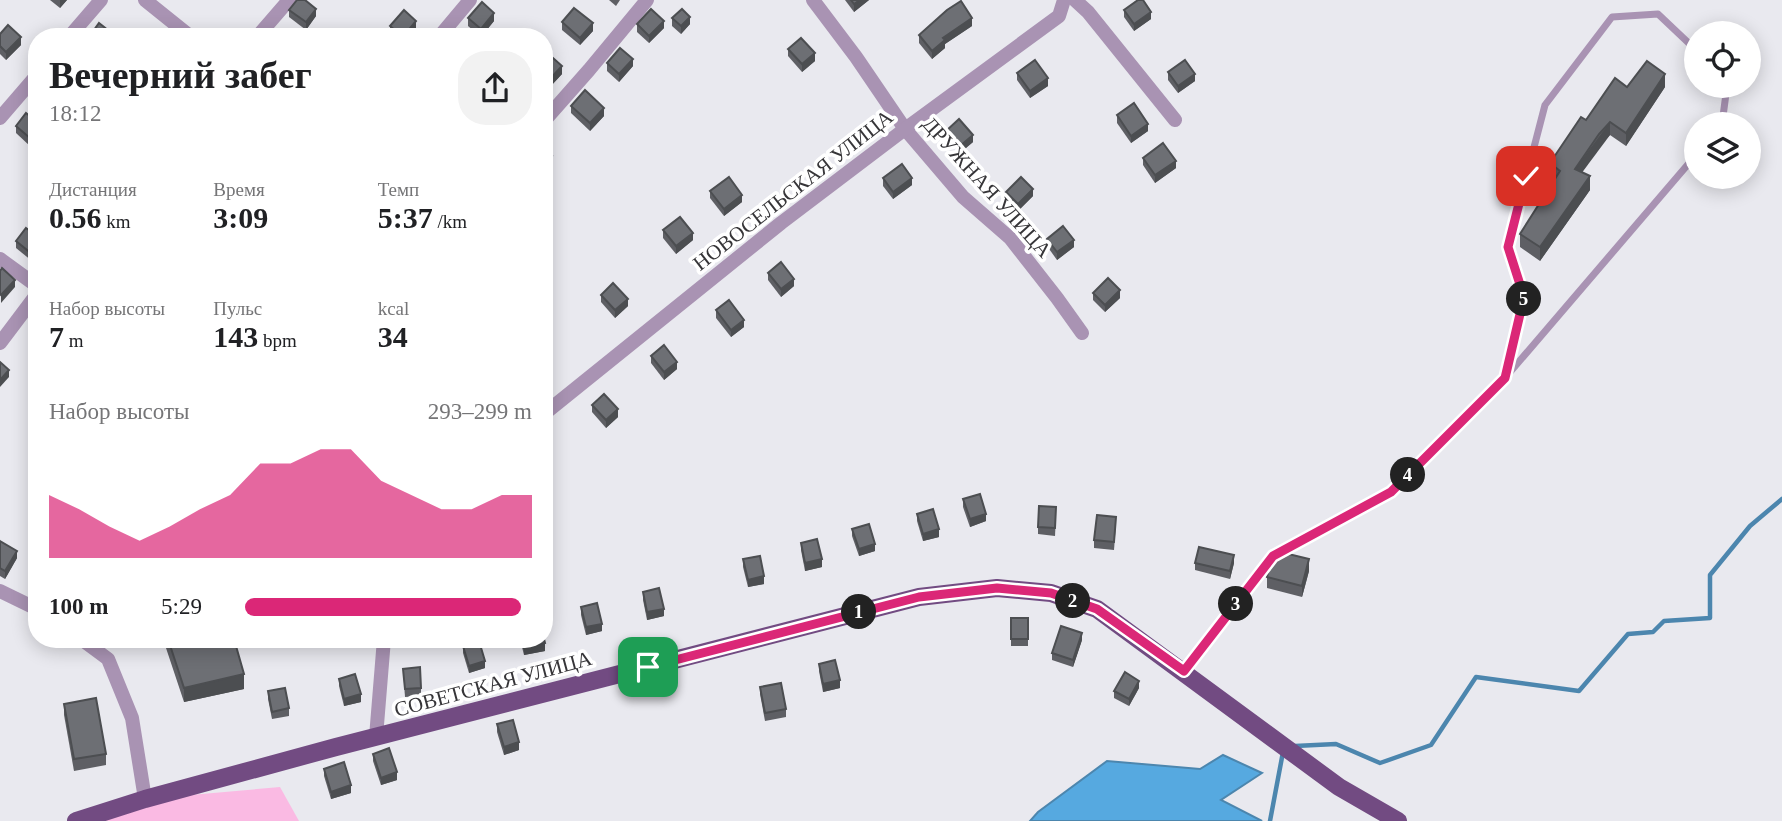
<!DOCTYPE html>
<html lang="ru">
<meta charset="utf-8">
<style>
body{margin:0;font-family:Georgia,serif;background:#f2f2f2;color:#202124;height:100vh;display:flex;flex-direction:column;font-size:26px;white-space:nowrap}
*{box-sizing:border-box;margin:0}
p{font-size:23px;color:#757577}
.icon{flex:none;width:38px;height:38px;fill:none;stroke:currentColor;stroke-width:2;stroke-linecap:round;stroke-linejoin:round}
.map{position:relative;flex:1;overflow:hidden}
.panel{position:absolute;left:28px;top:28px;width:525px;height:620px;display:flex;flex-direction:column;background:#fff;border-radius:28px;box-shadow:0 4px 18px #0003}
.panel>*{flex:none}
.fabs{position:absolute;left:1684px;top:21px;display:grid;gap:14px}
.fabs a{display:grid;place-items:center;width:77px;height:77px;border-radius:50%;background:#fff;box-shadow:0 4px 18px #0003;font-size:35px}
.pin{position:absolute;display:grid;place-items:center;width:60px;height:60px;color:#fff;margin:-30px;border-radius:14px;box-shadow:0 4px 10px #0006}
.km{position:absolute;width:35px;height:35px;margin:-18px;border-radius:50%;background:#222;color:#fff;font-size:19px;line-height:35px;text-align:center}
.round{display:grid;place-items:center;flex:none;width:74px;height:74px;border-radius:28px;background:#f2f2f2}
.headline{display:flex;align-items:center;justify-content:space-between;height:119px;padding:0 21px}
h1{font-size:38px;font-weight:700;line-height:52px}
.stats{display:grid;grid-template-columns:repeat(3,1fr);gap:10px;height:119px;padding:7px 21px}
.stats div{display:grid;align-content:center}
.stats b{font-size:30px;font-weight:700}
.stats small{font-size:19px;font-weight:400}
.stats p{font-size:19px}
.chart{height:196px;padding:14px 21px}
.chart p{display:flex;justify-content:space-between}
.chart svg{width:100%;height:126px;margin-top:7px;fill:#db2777;opacity:.7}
ul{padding:0 21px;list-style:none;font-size:23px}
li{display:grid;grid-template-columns:112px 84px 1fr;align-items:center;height:52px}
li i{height:18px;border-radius:9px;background:#db2777}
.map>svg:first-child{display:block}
.green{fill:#fabae3}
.water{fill:#56a9e0;stroke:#4c86ae;stroke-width:2}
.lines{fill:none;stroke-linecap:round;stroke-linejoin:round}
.stream{stroke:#4c86ae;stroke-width:4.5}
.service{stroke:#a993b3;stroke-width:7}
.minor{stroke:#a993b3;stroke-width:14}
.primary{stroke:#724b82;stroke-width:18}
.wall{fill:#5e5f64}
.shaded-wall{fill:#4c4e51}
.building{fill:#6d6f74;stroke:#4c4e51;stroke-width:2}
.route-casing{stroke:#fff;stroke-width:14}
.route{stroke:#db2777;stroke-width:9}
.labels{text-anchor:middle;stroke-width:7;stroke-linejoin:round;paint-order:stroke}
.street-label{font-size:21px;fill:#363538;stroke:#fff}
</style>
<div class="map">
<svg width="1782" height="821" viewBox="0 0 1782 821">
<rect width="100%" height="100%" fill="#e9e9ef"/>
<!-- green -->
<polygon class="green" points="280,787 299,821 91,821 145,799"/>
<!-- water -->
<polygon class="water" points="1223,755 1262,773 1221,800 1262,821 1030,821 1038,812 1107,761 1200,769"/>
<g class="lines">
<!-- stream -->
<g class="stream">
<polyline points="1295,746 1336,744 1380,763 1431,745 1476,677 1579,691 1628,634 1653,632 1664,621 1710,618 1710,575 1750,526 1782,499"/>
<polyline points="1270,821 1283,752"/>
</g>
<!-- service -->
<g class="service">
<polyline points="1722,124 1727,86"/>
<polyline points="1506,374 1524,297 1508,247 1545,105 1612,17 1658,14 1696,50"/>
<polyline points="1184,671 1273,556 1391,492 1505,378 1696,155"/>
</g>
<!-- minor -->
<g class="minor">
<polyline points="145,0 191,37"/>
<polyline points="813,0 856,57 905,129 963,197 1010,238 1057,298 1082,333"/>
<polyline points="1075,0 1088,12 1175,120"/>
<polyline points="69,37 101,0"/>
<polyline points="257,37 289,0"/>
<polyline points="439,37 470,0"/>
<polyline points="0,118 37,75"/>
<polyline points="544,121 589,70 647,0"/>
<polyline points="0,259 37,286"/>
<polyline points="0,343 37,294"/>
<polyline points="544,414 781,223 905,129 1059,16 1064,0"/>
<polyline points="0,591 37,609"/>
<polyline points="81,639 108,659 132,718 145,799"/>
<polyline points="376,737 384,639"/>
</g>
<!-- primary -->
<polyline class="primary" points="76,821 145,799 336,747 919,597 997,588 1051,593 1097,609 1339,787 1398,821"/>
</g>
<!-- wall -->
<g class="wall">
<polygon points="50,0 67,0 60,8"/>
<polygon points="609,0 620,0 616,6"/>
<polygon points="845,0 869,0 854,12"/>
<polygon points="289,10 316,16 306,30 289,17"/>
<polygon points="1124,10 1151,19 1134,31 1124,17"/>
<polygon points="468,18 494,21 481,37 468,26"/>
<polygon points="672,18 690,24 681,34 672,26"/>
<polygon points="562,22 593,31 580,45 562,30"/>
<polygon points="637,24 664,28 649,43 637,32"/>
<polygon points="390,26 416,29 410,37 394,37 390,33"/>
<polygon points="972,26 945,44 945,48 932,59 919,43 919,35"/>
<polygon points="0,34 21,45 6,60 0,54"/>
<polygon points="788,49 815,61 802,72 788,56"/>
<polygon points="544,50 562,74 549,88 544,83"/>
<polygon points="607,63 633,66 619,82 607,71"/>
<polygon points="1168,72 1195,81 1178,93 1168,80"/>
<polygon points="1017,73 1048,86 1030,98 1017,80"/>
<polygon points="1627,87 1665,87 1626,146 1610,135 1599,147 1582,172 1590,190 1540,261 1520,247 1520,234 1555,180 1550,176 1550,163"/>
<polygon points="571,106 604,116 590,131 571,113"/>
<polygon points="1117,115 1148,131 1131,143 1117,123"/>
<polygon points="37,122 37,141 31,147 16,133 16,126"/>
<polygon points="946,131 973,142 960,153 946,138"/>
<polygon points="1143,158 1176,168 1155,183 1143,165"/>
<polygon points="883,178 912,185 893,199 883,186"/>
<polygon points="710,191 742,202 724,216 710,198"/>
<polygon points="1006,192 1033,196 1018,211 1006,199"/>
<polygon points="663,230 693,240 676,254 663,238"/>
<polygon points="37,236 37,256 32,261 16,248 16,241"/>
<polygon points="1047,239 1074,247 1057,260 1047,246"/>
<polygon points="768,273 794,286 781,297 768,280"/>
<polygon points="1093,293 1120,298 1105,312 1093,300"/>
<polygon points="601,295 628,306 615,318 601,302"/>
<polygon points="716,310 744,327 731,337 716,318"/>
<polygon points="37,312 37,332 30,327 30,320"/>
<polygon points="651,356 677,369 664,380 651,363"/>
<polygon points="592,405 618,417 606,428 592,412"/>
<polygon points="963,499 986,521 970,527 963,507"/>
<polygon points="917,514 939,537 923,541 917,521"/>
<polygon points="1056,515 1055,536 1038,534 1038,527"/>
<polygon points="1116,524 1114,550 1094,548 1094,540"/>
<polygon points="852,529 875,551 859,556 852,536"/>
<polygon points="0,541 17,558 5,579 0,576"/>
<polygon points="801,543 822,567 805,571 801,550"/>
<polygon points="743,559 764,584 748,587 743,567"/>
<polygon points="1195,563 1234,563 1230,579 1195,570"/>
<polygon points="1309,571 1302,597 1267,588 1267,577"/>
<polygon points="643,592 664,616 647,620 643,600"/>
<polygon points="581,607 602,631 586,635 581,615"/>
<rect x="1011" y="618" width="17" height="28"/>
<polygon points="163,639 234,639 244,689 184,702"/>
<polygon points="520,639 544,639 545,651 524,655"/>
<polygon points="1082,640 1073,667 1052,660 1052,653"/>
<polygon points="463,646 485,668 469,673 463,653"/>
<polygon points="819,664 840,688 823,692 819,671"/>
<polygon points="403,669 421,688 421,696 405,697"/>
<polygon points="339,679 361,702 344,706 339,686"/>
<polygon points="760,687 786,709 786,717 765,721 760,694"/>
<polygon points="1139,688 1129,706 1114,698 1114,691"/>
<polygon points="268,691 289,708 289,716 272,719 268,699"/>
<polygon points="64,704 106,754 106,765 74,771 64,715"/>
<polygon points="497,724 519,750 504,755 497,732"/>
<polygon points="373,754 397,780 381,785 373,761"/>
<polygon points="324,769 351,793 331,799 324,776"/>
</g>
<!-- shaded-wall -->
<g class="shaded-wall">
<polygon points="60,0 67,0 60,8"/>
<polygon points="860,0 869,0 854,12 854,4"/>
<polygon points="316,9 316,16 306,30 306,22"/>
<polygon points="1151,12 1151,19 1134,31 1134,24"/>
<polygon points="494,13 494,21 481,37 481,29"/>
<polygon points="690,17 690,24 681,34 681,26"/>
<polygon points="972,18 972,26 945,44 945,48 932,59 932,51 943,38"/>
<polygon points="416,21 416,29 410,37 403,37"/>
<polygon points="664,21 664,28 649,43 649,36"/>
<polygon points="593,23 593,31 580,45 580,38"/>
<polygon points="21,37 21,45 6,60 6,52"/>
<polygon points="815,53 815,61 802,72 802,64"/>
<polygon points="633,59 633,66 619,82 619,74"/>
<polygon points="562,66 562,74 549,88 549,80"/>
<polygon points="1195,74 1195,81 1178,93 1178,86"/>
<polygon points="1665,74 1665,87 1626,146 1626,133"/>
<polygon points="1048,78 1048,86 1030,98 1030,91"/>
<polygon points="604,108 604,116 590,131 590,123"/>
<polygon points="1610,122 1610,135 1575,182 1575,169"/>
<polygon points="1148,124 1148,131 1131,143 1131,136"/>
<polygon points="37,133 37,141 31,147 31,139"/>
<polygon points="973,135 973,142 960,153 960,146"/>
<polygon points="552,156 552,164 544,173 544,165"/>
<polygon points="1176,161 1176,168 1155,183 1155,175"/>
<polygon points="1590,176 1590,190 1540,261 1540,247"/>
<polygon points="912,178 912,185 893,199 893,192"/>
<polygon points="1033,189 1033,196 1018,211 1018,204"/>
<polygon points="742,195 742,202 724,216 724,209"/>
<polygon points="693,233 693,240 676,254 676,246"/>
<polygon points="1074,240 1074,247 1057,260 1057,252"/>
<polygon points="37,248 37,256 32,261 32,254"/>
<polygon points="794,279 794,286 781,297 781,289"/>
<polygon points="15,280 15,287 1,303 1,295"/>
<polygon points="1120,290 1120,298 1105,312 1105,305"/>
<polygon points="628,299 628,306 615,318 615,310"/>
<polygon points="744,320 744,327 731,337 731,330"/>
<polygon points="677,362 677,369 664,380 664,372"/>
<polygon points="9,370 9,377 0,387 0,380"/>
<polygon points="618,409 618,417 606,428 606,420"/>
<polygon points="551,458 551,465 544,471 544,464"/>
<polygon points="986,514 986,521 970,527 970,519"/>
<polygon points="939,529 939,537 923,541 923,534"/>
<polygon points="875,544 875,551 859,556 859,549"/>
<polygon points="17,551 17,558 5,579 5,571"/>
<polygon points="1234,555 1234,563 1230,579 1230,571"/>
<polygon points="822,559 822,567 805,571 805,563"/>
<polygon points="1309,559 1309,571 1302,597 1302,586"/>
<polygon points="764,576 764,584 748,587 748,580"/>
<polygon points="664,609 664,616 647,620 647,612"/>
<polygon points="602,624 602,631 586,635 586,627"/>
<polygon points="1082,633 1082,640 1073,667 1073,660"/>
<polygon points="545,643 545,651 524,655 524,648"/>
<polygon points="485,661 485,668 469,673 469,666"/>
<polygon points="244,674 244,689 184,702 184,688"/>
<polygon points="840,680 840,688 823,692 823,684"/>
<polygon points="1139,681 1139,688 1129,706 1129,699"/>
<polygon points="361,694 361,702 344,706 344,699"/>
<polygon points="519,742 519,750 504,755 504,747"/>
<polygon points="397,772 397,780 381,785 381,778"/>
<polygon points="351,785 351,793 331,799 331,792"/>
</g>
<!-- building -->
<g class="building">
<polygon points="297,0 305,0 316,9 306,22 289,10"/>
<polygon points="851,0 860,0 854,4"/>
<polygon points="1138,0 1143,0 1151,12 1134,24 1124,10"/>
<polygon points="961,1 972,18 943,38 945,40 932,51 919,35 947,10"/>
<polygon points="482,2 494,13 481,29 468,18"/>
<polygon points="574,8 593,23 580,38 562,22"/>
<polygon points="651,9 664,21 649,36 637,24"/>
<polygon points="682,9 690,17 681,26 672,18"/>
<polygon points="404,10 416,21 403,37 390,26"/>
<polygon points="99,23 113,34 110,37 89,37"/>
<polygon points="8,25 21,37 6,52 0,46 0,34"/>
<polygon points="801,38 815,53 802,64 788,49"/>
<polygon points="620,48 633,59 619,74 607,63"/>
<polygon points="544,50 562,66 549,80 544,76"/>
<polygon points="1035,60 1048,78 1030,91 1017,73"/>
<polygon points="1185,60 1195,74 1178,86 1168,72"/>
<polygon points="1647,61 1665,74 1626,133 1610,122 1599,134 1575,169 1590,176 1540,247 1520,234 1560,171 1550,163 1581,117 1586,120 1615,78 1627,87"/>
<polygon points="585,90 604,108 590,123 571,106"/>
<polygon points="1134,103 1148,124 1131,136 1117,115"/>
<polygon points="26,113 37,122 37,133 31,139 16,126"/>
<polygon points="959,119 973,135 960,146 946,131"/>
<polygon points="1163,143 1176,161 1155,175 1143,158"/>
<polygon points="544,150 552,156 544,165"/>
<polygon points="902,164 912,178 893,192 883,178"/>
<polygon points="729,177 742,195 724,209 710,191"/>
<polygon points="1021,177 1033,189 1018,204 1006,192"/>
<polygon points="680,217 693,233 676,246 663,230"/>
<polygon points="1063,226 1074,240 1057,252 1047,239"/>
<polygon points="26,228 37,236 37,248 32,254 16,241"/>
<polygon points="781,262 794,279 781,289 768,273"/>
<polygon points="2,268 15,280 1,295 0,294 0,271"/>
<polygon points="1108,278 1120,290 1105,305 1093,293"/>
<polygon points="613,283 628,299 615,310 601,295"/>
<polygon points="729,300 744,320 731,330 716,310"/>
<polygon points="37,312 37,325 30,320"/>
<polygon points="664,345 677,362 664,372 651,356"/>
<polygon points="0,362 9,370 0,380"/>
<polygon points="604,394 618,409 606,420 592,405"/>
<polygon points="544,450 551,458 544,464"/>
<polygon points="980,494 986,514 970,519 963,499"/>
<polygon points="1039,506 1056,507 1055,528 1038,527"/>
<polygon points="933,509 939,529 923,534 917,514"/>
<polygon points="1097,515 1116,517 1114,542 1094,540"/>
<polygon points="869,524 875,544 859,549 852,529"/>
<polygon points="817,539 822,559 805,563 801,543"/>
<polygon points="0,541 17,551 5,571 0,568"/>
<polygon points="1199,547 1234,555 1230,571 1195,563"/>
<polygon points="1276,551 1309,559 1302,586 1267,577 1272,556"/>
<polygon points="760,556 764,576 748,580 743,559"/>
<polygon points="659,588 664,609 647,612 643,592"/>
<polygon points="597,603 602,624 586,627 581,607"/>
<rect x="1011" y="618" width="17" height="21"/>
<polygon points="1061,626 1082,633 1073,660 1052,653"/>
<polygon points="168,639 234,639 244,674 184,688"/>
<polygon points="522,639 544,639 545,643 524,648"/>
<polygon points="479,641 485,661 469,666 463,646"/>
<polygon points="835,660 840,680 823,684 819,664"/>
<polygon points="420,667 421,688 405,689 403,669"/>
<polygon points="1125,672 1139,681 1129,699 1114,691"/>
<polygon points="355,674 361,694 344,699 339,679"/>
<polygon points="781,683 786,709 765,713 760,687"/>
<polygon points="285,688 289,708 272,712 268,691"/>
<polygon points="96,698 106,754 74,759 64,704"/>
<polygon points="513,720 519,742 504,747 497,724"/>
<polygon points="389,748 397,772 381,778 373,754"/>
<polygon points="344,762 351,785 331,792 324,769"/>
</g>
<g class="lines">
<defs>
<polyline id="route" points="648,667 919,597 997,588 1051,593 1097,609 1184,671 1273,556 1391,492 1505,378 1524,297 1508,247 1526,176"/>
</defs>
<!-- route casing -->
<use href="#route" class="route-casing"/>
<!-- route -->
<use href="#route" class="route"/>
</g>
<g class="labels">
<!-- street labels -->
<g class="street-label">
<text transform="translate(987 187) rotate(48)" y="7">ДРУЖНАЯ УЛИЦА</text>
<text transform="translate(793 190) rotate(-38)" y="7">НОВОСЕЛЬСКАЯ УЛИЦА</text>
<text transform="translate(493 684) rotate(-15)" y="7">СОВЕТСКАЯ УЛИЦА</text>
</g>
</g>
</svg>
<div class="fabs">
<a><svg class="icon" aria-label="locate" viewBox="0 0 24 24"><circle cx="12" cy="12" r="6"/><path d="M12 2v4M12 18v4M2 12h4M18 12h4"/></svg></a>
<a><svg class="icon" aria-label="layers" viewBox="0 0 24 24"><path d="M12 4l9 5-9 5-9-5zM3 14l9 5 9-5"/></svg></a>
</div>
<div class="pin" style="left:648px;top:667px;background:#1e9e55"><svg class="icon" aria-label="arrive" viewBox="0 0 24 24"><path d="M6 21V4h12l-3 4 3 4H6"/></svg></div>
<div class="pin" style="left:1526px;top:176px;background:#d93025"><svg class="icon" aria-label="check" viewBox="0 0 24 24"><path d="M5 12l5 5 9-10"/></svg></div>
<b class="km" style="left:859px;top:612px">1</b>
<b class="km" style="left:1073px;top:601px">2</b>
<b class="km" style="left:1236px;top:604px">3</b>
<b class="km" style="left:1408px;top:475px">4</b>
<b class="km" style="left:1524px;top:299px">5</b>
<section class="panel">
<div class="headline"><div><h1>Вечерний забег</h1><p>18:12</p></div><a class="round"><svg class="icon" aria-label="share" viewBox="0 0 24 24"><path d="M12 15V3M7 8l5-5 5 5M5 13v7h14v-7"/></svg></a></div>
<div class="stats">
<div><p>Дистанция</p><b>0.56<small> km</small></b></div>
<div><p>Время</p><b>3:09</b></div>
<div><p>Темп</p><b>5:37<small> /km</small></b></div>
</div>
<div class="stats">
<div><p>Набор высоты</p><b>7<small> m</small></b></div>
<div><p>Пульс</p><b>143<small> bpm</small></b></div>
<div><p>kcal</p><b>34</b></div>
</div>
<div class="chart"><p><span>Набор высоты</span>293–299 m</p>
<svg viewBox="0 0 160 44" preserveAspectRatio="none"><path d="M0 44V22L10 27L20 33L30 38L40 33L50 27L60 22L70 11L80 11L90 6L100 6L110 17L120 22L130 27L140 27L150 22L160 22V44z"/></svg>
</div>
<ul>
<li><b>100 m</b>5:29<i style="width:96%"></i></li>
</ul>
</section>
</div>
